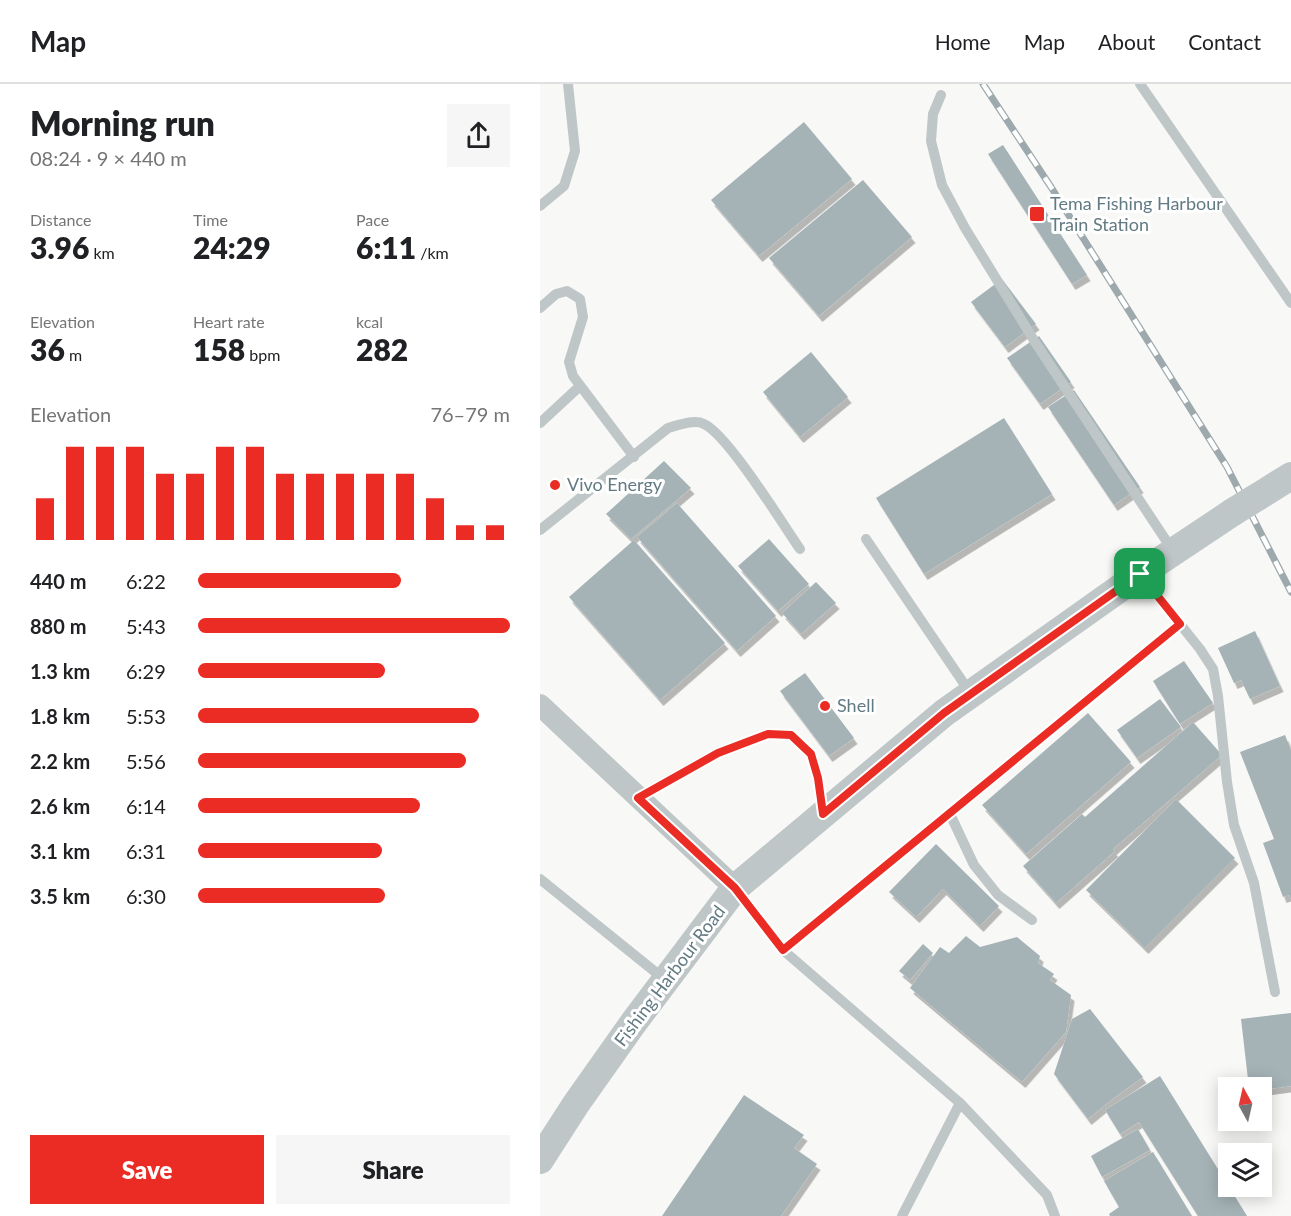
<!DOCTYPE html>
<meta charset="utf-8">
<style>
body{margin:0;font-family:Lato,sans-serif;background:#f6f6f6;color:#202124;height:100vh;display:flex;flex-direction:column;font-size:22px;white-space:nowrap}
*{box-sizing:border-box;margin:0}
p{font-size:20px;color:#757577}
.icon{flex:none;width:33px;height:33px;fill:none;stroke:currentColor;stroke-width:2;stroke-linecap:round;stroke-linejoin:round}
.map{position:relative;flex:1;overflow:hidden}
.panel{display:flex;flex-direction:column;background:#fff;width:540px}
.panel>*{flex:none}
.needle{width:39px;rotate:352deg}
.tools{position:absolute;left:678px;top:993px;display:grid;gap:12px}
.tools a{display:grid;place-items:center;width:54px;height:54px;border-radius:0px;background:#fff;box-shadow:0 3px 15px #0003;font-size:30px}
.pin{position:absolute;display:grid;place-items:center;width:51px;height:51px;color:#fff;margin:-26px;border-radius:12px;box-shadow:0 3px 9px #0006}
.round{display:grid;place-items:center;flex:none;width:63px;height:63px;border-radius:0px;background:#f6f6f6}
.headline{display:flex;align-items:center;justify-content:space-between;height:102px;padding:0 30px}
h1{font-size:33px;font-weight:800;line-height:45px}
.figures{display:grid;grid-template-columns:repeat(3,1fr);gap:9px;height:102px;padding:6px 30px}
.figures div{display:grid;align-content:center}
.figures b{font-size:30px;font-weight:800}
.figures small{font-size:16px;font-weight:400}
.figures p{font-size:16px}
.chart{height:168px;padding:12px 30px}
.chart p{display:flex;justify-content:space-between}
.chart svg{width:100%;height:108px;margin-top:6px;stroke:#ea2c24;stroke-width:6}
.action{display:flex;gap:12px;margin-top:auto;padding:12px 30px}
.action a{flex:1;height:69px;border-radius:0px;background:#ea2c24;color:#fff;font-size:24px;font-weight:800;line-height:69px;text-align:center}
.action a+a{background:#f6f6f6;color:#202124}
ul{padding:0 30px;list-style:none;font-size:20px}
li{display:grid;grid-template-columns:96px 72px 1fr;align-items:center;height:45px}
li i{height:15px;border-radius:8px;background:#ea2c24}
header{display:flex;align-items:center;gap:36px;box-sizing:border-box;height:84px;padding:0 30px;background:#fff;border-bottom:2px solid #e0e0e0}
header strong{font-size:28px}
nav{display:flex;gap:33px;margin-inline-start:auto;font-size:21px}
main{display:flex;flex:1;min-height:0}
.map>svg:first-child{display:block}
.building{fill:#a5b3b6;filter:url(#shadow)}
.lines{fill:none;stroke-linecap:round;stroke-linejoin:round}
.service{stroke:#bfc6c8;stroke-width:10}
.minor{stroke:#bfc6c8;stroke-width:22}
.tertiary{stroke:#bfc6c8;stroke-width:28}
.rail-casing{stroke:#9ea9ad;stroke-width:7}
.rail{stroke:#fff;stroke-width:4.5;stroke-dasharray:14;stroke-linecap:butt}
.tertiary-bridge{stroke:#bfc6c8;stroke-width:28}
.route-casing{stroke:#fff;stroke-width:12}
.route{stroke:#ea2c24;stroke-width:8}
.poi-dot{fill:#ea2c24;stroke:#fff;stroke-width:2}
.labels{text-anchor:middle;stroke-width:6;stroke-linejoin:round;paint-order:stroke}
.poi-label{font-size:18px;fill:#627a82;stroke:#fff;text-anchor:start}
.street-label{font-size:18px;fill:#627a82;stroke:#fff}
</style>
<header>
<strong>Map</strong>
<nav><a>Home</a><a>Map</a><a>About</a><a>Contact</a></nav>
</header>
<main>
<section class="panel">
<div class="headline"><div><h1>Morning run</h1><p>08:24 · 9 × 440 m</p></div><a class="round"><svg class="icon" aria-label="share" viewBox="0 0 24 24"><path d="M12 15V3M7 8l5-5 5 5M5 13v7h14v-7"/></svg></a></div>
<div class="figures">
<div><p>Distance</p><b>3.96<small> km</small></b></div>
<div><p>Time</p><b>24:29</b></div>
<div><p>Pace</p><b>6:11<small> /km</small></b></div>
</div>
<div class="figures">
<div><p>Elevation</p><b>36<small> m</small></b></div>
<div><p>Heart rate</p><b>158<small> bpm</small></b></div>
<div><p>kcal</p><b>282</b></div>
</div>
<div class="chart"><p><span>Elevation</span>76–79 m</p>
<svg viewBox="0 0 160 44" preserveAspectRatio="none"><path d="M5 44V27M15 44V6M25 44V6M35 44V6M45 44V17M55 44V17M65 44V6M75 44V6M85 44V17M95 44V17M105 44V17M115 44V17M125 44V17M135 44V27M145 44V38M155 44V38"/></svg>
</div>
<ul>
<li><b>440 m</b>6:22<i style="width:65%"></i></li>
<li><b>880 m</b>5:43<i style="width:100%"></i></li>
<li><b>1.3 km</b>6:29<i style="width:60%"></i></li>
<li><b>1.8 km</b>5:53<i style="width:90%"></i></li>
<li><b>2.2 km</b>5:56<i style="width:86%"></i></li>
<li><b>2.6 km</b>6:14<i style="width:71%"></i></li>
<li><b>3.1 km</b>6:31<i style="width:59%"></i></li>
<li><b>3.5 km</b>6:30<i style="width:60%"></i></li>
</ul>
<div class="action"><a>Save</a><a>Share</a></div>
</section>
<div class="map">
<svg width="751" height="1132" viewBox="0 0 751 1132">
<defs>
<filter id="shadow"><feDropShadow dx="3.5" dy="6" stdDeviation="0" flood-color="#0004"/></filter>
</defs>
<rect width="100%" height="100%" fill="#f8f8f6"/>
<!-- building -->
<g class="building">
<polygon points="264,38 312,95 219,172 171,116"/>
<polygon points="463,61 547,191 532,200 448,70"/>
<polygon points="323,96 372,153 279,232 229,174"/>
<polygon points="462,195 496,240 465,263 431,218"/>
<polygon points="499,252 531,298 500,320 467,274"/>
<polygon points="271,268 308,313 260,353 223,308"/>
<polygon points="534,306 600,403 574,421 508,323"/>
<polygon points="464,334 512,410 384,490 336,414"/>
<polygon points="124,377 151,404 91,455 66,430"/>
<polygon points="137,419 236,532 197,567 97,453"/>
<polygon points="229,455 269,500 238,527 198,482"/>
<polygon points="94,456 185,559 120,616 29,513"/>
<polygon points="276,498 296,519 261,550 242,529"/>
<polygon points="715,547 740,602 710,615 701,596 694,599 678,564"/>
<polygon points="644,577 673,619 640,640 613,597"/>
<polygon points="265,589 314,654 289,672 240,607"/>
<polygon points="620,615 641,643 597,674 577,646"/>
<polygon points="548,629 591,678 486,770 442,721"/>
<polygon points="653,638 682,671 573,765 575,767 516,819 483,782 542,730 545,733"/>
<polygon points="745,651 751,666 751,815 749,811 743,813 723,759 734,755 700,668"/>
<polygon points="636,715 695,774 605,864 546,806"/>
<polygon points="396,760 459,822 440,842 403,805 376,833 349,808"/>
<polygon points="426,852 440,863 477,853 500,872 498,879 514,890 510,896 531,911 526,948 482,998 370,904 400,863 409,869"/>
<polygon points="383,860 393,869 370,896 359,887"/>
<polygon points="550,925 603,993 575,1013 548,1035 514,990 532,935"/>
<polygon points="751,929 751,1002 722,1006 722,1004 709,1004 701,935"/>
<polygon points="620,992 707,1132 658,1132 599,1038 580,1050 565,1026"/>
<polygon points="204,1011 264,1051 254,1064 277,1080 241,1132 122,1132"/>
<polygon points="598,1045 610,1066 562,1093 551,1072"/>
<polygon points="613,1068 652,1132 570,1132 569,1130 579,1123 564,1097"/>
</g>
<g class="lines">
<!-- service -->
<g class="service">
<polyline points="600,0 751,219"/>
<polyline points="401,11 393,30 391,57 402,101 425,144 495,258 633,467"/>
<polyline points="0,122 24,102 35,67 28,0"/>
<polyline points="0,224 16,210 27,207 40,215 43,233 29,278 33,292 94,373"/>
<polyline points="0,339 40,302"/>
<path d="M0 446 128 344C139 341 154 335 164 340 188 351 242 439 260 465"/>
<polyline points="326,455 431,610"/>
<polyline points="600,490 660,565 673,585 678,612 687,698 694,741 714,799 735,908"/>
<polyline points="98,713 178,668 228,650 251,651 271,670 278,694 283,728"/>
<polyline points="410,730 434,781 458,811 492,836"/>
<polyline points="0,795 124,895"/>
<polyline points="196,805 243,866 420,1019 507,1111 515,1132"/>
<polyline points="243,866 640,540"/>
<polyline points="362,1132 420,1019"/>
</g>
<!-- minor -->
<polyline class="minor" points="0,621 195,804"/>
<!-- tertiary -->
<g class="tertiary">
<polyline points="719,412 751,392"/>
<polyline points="0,1076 36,1020 94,938 195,804 404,629 600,490 693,428"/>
</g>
<defs>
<polyline id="rail" points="443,0 511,103 687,383 751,508"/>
</defs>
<!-- rail casing -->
<use href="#rail" class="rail-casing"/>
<!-- rail -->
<use href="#rail" class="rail"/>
<!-- tertiary-bridge -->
<polyline class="tertiary-bridge" points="693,428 719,412"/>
</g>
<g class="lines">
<defs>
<polygon id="route" points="600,490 640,540 243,866 195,804 98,714 178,669 228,650 251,651 271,670 278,694 283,730 404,629"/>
</defs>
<!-- route casing -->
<use href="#route" class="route-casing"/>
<!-- route -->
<use href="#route" class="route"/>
</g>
<!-- markers -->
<g class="poi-dot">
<rect x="489" y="122" width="16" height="16" rx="3"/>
<circle cx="15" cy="401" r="6"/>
<circle cx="285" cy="622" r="6"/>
</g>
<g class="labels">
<!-- poi labels -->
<g class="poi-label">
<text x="510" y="126">Tema Fishing Harbour<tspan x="510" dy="21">Train Station</tspan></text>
<text x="27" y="407">Vivo Energy</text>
<text x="297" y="628">Shell</text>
</g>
<!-- street labels -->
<g class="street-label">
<text transform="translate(130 892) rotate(-53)" y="6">Fishing Harbour Road</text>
</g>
</g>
</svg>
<div class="tools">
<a><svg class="needle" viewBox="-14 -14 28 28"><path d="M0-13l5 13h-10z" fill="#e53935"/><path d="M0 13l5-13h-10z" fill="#757577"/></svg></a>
<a><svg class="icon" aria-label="layers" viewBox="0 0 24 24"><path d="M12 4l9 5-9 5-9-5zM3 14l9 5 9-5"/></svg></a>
</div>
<div class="pin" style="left:600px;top:490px;background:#1e9e55"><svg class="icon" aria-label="arrive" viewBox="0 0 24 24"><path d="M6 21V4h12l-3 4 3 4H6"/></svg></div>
</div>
</main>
